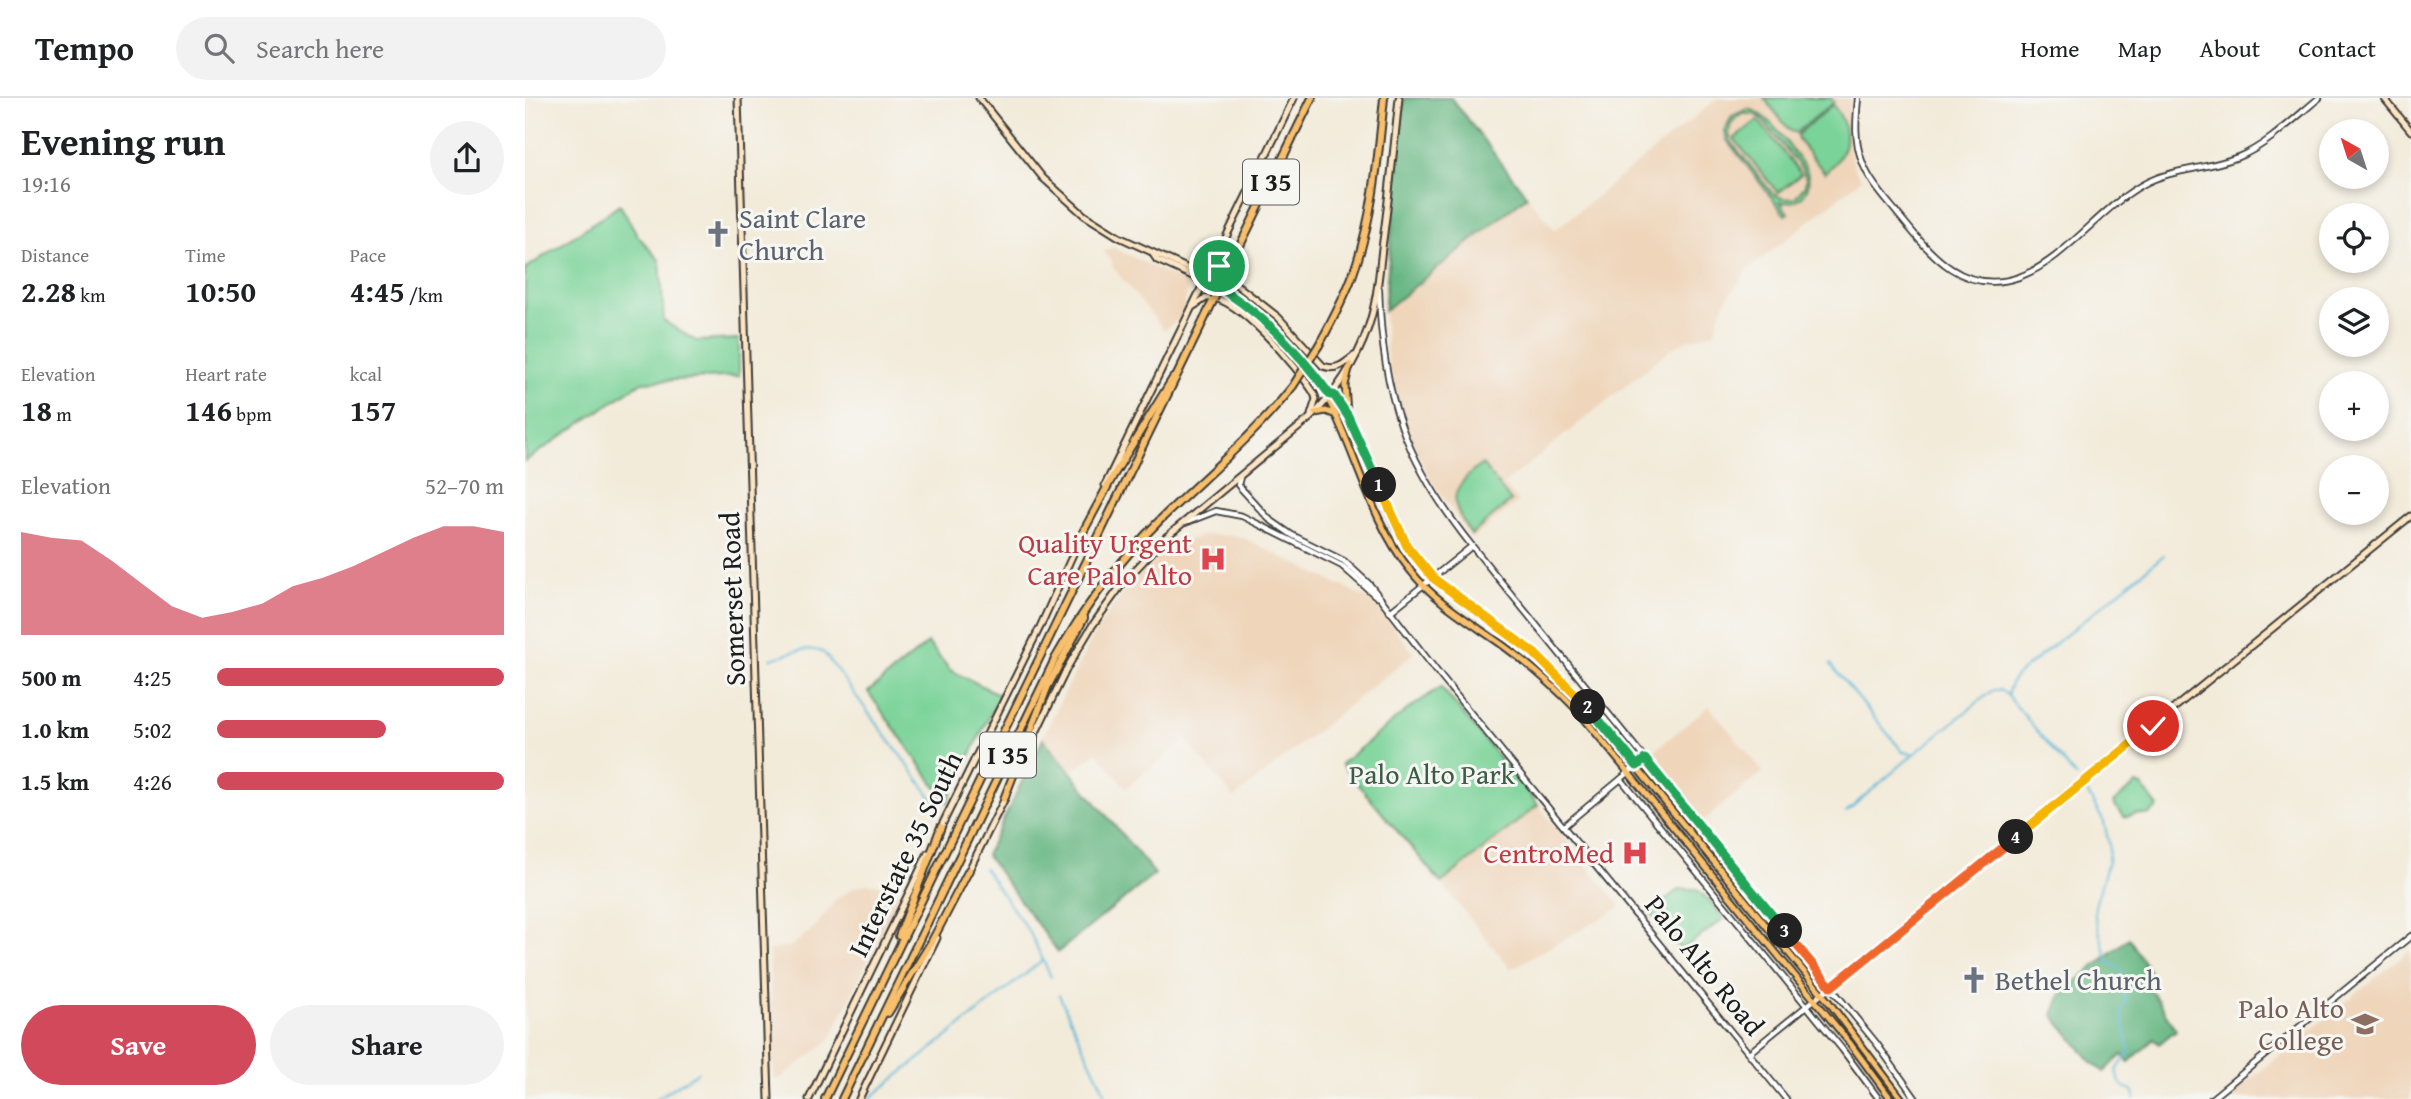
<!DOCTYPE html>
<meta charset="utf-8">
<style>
body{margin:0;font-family:"Gentium Book Plus",serif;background:#f2f2f2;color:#202124;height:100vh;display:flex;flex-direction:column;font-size:26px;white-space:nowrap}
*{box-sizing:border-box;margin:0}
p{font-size:23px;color:#757577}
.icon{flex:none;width:38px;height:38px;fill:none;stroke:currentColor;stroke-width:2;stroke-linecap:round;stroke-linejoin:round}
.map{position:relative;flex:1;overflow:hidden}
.drawer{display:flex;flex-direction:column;background:#fff;width:525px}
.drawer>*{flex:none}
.needle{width:46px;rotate:321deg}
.controls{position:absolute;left:1794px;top:21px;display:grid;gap:14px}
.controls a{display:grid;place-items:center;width:70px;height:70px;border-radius:50%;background:#fff;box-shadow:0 4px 10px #0003;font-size:35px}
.pin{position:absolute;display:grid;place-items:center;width:60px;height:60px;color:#fff;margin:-30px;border:4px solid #fff;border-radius:50%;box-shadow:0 2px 7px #0007}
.km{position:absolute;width:35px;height:35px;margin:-18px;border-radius:50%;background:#222;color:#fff;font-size:19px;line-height:35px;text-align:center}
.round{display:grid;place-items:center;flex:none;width:74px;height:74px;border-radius:37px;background:#f2f2f2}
.summary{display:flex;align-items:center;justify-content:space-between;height:119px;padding:0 21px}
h1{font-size:38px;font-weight:600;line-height:52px}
.figures{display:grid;grid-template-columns:repeat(3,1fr);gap:10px;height:119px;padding:7px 21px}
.figures div{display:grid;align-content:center}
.figures b{font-size:30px;font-weight:600}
.figures small{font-size:19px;font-weight:400}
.figures p{font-size:19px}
.chart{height:196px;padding:14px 21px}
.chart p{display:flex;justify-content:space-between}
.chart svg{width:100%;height:126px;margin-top:7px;fill:#d1495b;opacity:.7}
.button{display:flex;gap:14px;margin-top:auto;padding:14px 21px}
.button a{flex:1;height:80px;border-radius:42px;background:#d1495b;color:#fff;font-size:28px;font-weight:600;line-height:80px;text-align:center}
.button a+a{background:#f2f2f2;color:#202124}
ul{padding:0 21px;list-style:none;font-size:23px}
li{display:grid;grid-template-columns:112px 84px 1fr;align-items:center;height:52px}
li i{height:18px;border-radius:9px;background:#d1495b}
header{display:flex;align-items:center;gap:42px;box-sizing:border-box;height:98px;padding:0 35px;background:#fff;border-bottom:2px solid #e0e0e0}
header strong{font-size:33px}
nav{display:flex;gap:38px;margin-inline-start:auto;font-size:24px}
.search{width:490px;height:63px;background:#f2f2f2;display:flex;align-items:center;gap:18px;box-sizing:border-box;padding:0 24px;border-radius:38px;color:#757577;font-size:26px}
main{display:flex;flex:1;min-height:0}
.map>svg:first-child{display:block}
.built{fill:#efd6bb}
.green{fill:#7ad398;stroke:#4b785a;stroke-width:2;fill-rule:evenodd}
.forest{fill:#63b580;stroke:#40684e;stroke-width:2}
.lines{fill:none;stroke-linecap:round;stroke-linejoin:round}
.stream{stroke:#59b6d7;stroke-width:2}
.tertiary-casing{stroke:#3c3b38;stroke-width:8}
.secondary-casing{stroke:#3c3b38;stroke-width:9}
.primary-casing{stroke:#3c3b38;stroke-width:9}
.motorway-casing{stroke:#3c3b38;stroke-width:10}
.tertiary{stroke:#fff;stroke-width:4.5}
.secondary{stroke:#fce5c4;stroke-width:5}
.primary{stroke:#f8bf6c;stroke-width:5}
.motorway{stroke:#f8bf6c;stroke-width:6}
.motorway-bridge-casing{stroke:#3c3b38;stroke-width:10;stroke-linecap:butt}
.motorway-bridge{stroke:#f8bf6c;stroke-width:6}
.split-1-casing{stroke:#fff;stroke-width:14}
.split-2-casing{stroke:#fff;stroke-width:14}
.split-3-casing{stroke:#fff;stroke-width:14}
.split-4-casing{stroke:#fff;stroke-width:14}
.split-5-casing{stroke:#fff;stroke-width:14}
.split-1{stroke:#22a559;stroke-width:9}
.split-2{stroke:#f5b400;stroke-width:9}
.split-3{stroke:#22a559;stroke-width:9}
.split-4{stroke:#f0652b;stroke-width:9}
.split-5{stroke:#f5b400;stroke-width:9}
.labels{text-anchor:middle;stroke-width:6;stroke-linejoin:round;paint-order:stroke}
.shield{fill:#f6f6f2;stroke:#5d5d5c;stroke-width:2}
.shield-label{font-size:26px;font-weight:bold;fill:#1c1c1c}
.worship-label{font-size:28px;fill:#5b616d;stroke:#f6f6f2;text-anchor:start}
.health-label{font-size:28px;fill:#be3a42;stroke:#f6f6f2;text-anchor:end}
.street-label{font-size:28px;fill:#1c1c1c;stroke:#f6f6f2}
.park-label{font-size:28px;fill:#3d5c47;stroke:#f6f6f2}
.education-label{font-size:28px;fill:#785e54;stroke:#f6f6f2;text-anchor:end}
</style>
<header>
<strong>Tempo</strong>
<div class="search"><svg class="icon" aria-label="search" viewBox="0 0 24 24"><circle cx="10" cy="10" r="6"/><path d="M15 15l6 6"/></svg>Search here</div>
<nav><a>Home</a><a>Map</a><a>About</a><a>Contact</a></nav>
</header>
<main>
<section class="drawer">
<div class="summary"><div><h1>Evening run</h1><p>19:16</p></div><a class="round"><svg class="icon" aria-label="share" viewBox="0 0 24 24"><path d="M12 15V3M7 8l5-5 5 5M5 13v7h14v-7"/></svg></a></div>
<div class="figures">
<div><p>Distance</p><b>2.28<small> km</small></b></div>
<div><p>Time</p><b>10:50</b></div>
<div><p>Pace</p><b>4:45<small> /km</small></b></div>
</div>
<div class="figures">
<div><p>Elevation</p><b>18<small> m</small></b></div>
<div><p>Heart rate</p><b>146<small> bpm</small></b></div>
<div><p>kcal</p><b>157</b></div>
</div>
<div class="chart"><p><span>Elevation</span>52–70 m</p>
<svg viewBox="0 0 160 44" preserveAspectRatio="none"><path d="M0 44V8L10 10L20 11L30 18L40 26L50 34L60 38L70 36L80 33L90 27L100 24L110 20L120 15L130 10L140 6L150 6L160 8V44z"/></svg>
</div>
<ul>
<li><b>500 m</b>4:25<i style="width:100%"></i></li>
<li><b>1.0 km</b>5:02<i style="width:59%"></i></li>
<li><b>1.5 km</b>4:26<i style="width:100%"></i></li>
</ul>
<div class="button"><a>Save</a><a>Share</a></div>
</section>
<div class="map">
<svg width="1886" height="1001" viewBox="0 0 1886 1001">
<rect width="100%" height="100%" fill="#f6f6f2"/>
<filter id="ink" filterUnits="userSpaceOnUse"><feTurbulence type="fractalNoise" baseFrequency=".0143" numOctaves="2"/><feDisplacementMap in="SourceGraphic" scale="14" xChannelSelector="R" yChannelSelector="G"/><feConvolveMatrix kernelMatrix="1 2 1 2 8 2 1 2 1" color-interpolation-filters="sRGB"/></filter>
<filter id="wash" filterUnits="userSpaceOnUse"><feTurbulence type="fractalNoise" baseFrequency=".00686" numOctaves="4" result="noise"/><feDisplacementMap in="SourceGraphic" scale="28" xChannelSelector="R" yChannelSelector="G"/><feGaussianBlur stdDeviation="1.57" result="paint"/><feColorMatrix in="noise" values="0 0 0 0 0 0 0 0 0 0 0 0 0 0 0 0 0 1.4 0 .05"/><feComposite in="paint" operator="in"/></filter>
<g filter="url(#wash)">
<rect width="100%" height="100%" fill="#f3ebda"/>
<!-- built -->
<g class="built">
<polygon points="1193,0 1325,0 1323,32 1325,52 1330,72 1337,81 1224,171 1202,200 1194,218 1190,234 1160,243 1146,251 979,386 993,404 947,441 906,382 885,341 873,306 862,259 859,213 1002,98 1030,132"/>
<polygon points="587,149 664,187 659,207 661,209 656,220 639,232 586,167 588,165 579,154"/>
<polygon points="679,437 703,437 719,440 847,503 889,555 709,700 661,642 601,690 572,654 546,675 517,640 568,538 584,514 618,470 636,454 656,444"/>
<polygon points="1184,608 1238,674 1178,723 1124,657"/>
<polygon points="1013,707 1096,809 986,871 916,785"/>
<polygon points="342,786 350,786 375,796 305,942 257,979 249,982 244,852 265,849 291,828 312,800 328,790"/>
<polygon points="1886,851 1886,1001 1701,1001"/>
</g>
<!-- green -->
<g class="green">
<polygon points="1239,0 1306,0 1309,4 1271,35 1265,33"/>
<path d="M1308 7C1328 32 1323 56 1300 75L1273 42 1272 37Z"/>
<path d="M1223 11C1245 15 1266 52 1280 69 1290 89 1277 108 1255 104L1263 115 1260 117 1202 42 1200 32 1207 18ZM1218 16H1228L1235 19 1277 71 1281 80 1280 88 1270 100 1259 101 1248 96 1207 45C1201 33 1205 21 1218 16Z"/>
<polygon points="1233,22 1276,76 1253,95 1209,41"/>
<polygon points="95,107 113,138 135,163 139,223 171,243 214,241 214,278 117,284 0,363 0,171"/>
<path d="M957 366 986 403 946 437C924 403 923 392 957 366Z"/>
<polygon points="403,545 425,572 475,597 422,704 343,594"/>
<polygon points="916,589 1013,707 916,785 816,666 882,612"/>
<polygon points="1611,686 1617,688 1633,709 1623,717 1613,716 1599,719 1588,705"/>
<polygon points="1154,791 1171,791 1185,803 1199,821 1156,852 1125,814"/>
</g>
<!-- forest -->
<g class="forest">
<polygon points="879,0 926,0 1002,98 859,213"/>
<polygon points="518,641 630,776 533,854 461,757"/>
<polygon points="1604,840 1626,876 1621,884 1651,932 1634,946 1629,941 1604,964 1597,957 1579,974 1565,962 1528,917 1536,896"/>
</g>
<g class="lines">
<!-- stream -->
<g class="stream">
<path d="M246 561C264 556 282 546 299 555L411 705"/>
<polyline points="1305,566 1378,654 1389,656 1468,592 1475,592 1482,597 1551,679"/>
<polyline points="1482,597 1487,583 1492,577 1639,457"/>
<path d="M1560 691 1579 724 1584 747 1583 764 1570 808V819L1583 863 1597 872 1601 903 1596 914 1605 954 1591 973C1594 984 1596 989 1607 992L1610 1001"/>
<polyline points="1321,714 1389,656"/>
<polyline points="459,770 505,835 526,879"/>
<polyline points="534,897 583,1001"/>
<polyline points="131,1001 173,974"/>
<polyline points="344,1001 518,862"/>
</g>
</g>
</g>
<g filter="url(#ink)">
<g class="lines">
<defs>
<g id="tertiary">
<path d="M1333 0C1331 21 1329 42 1337 63 1344 83 1359 99 1372 115 1403 153 1437 199 1494 179 1540 162 1573 112 1617 87 1647 70 1681 72 1713 59 1740 49 1771 19 1794 0"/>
<path d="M854 191C857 298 880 364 947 448L1352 946 1391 1001"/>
<polyline points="715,379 713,387 744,421 767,437 819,463 845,487 917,580 1261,1001"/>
<polyline points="660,425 691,413 717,418 817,468 852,499"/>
<polyline points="865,514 947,448"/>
<polyline points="1096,681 1317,951 1354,1001"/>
<polyline points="1039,728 1120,661"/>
<polyline points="1224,955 1289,902"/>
<polyline points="1686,1001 1886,838"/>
</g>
<g id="secondary">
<polyline points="213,0 244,1001"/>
<polyline points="454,0 518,80 559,117 594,139 677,177 681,181"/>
<polyline points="1859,0 1886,33"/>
<polyline points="628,156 632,162 676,182 681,181"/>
<path d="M692 160 699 177 753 219 798 268C811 273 819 266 829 258"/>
<path d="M669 208 681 200C711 194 773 271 789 295L791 301 786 317"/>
<polyline points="580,387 769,0"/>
<path d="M492 674 542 570 567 528 598 485 641 439 785 320C810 296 832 263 843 230 852 204 854 176 857 150 864 100 869 50 874 0"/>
<polyline points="415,731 515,529 558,434"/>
<polyline points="443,774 481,698"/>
<polyline points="1289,902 1886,418"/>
<polyline points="284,1001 403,755"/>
<polyline points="334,1001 412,840"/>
</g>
<g id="primary">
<path d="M681 181C735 213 769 247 805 297H809L823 318 848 372 870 427 896 466 916 487 1009 555 1049 593 1303 903 1377 1001"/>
<path d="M805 297 804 303C832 358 846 423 885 472 908 502 945 524 976 546 1004 566 1029 588 1053 613L1324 944 1366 1001"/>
<polyline points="790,315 801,313 811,317"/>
<polyline points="822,315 820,287 825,267"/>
</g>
<g id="motorway">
<polyline points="705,168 787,0"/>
<path d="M794 247C806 225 818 203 827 179 848 122 853 60 859 0"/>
<polyline points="557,436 588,378 648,280"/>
<polyline points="479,701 523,588 559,520"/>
<polyline points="374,838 416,729"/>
<polyline points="363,915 407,843 444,772"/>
<polyline points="300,1001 689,201"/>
<path d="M317 1001 530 561C559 509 594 463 636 421 681 377 729 338 768 288"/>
</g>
</defs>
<!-- tertiary casing -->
<use href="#tertiary" class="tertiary-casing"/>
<!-- secondary casing -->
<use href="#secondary" class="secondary-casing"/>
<!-- primary casing -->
<use href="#primary" class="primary-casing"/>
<!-- motorway casing -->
<use href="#motorway" class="motorway-casing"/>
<!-- tertiary -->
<use href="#tertiary" class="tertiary"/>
<!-- secondary -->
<use href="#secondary" class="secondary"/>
<!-- primary -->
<use href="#primary" class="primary"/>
<!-- motorway -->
<use href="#motorway" class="motorway"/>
<defs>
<g id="motorway-bridge">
<polyline points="689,201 705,168"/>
<polyline points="768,288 794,247"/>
</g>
</defs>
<!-- motorway-bridge casing -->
<use href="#motorway-bridge" class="motorway-bridge-casing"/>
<!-- motorway-bridge -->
<use href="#motorway-bridge" class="motorway-bridge"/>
</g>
</g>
<g class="lines" filter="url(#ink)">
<defs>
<path id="split-1" d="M694 168 692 160 681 181C736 214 767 246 805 297H809L823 318 854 387"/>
<polyline id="split-2" points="854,387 882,448 908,480 1009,555 1063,609"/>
<polyline id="split-3" points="1063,609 1112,668 1120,661 1260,833"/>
<polyline id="split-4" points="1260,833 1306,889 1491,739"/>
<polyline id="split-5" points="1491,739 1628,628"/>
</defs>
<!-- split-1 casing -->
<use href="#split-1" class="split-1-casing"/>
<!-- split-2 casing -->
<use href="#split-2" class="split-2-casing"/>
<!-- split-3 casing -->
<use href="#split-3" class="split-3-casing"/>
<!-- split-4 casing -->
<use href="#split-4" class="split-4-casing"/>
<!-- split-5 casing -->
<use href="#split-5" class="split-5-casing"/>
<!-- split-1 -->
<use href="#split-1" class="split-1"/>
<!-- split-2 -->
<use href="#split-2" class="split-2"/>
<!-- split-3 -->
<use href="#split-3" class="split-3"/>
<!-- split-4 -->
<use href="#split-4" class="split-4"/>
<!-- split-5 -->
<use href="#split-5" class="split-5"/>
</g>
<!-- icons -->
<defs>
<symbol id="church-bare" viewBox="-9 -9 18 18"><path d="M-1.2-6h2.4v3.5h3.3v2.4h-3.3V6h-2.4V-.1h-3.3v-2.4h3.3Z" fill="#6b7280" stroke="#f6f6f2" stroke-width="2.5" paint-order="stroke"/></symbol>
<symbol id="hospital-bare" viewBox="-9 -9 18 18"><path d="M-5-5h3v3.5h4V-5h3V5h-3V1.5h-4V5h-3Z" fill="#e0444e" stroke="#f6f6f2" stroke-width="2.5" paint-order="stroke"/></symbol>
<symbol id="university-bare" viewBox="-9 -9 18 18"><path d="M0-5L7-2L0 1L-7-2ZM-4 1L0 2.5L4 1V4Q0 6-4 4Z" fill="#8d6e63" stroke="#f6f6f2" stroke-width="2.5" paint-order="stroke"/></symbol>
</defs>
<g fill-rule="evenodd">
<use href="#church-bare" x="174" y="117" width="38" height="38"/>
<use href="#hospital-bare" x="669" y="442" width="38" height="38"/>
<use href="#hospital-bare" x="1091" y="736" width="38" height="38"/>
<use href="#church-bare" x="1430" y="863" width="38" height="38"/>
<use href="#university-bare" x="1821" y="907" width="38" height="38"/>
</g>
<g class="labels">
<!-- shield labels -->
<g class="shield">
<rect x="718" y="61.5" width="56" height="45" rx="5"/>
<rect x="455" y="634.5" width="56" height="45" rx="5"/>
</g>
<g class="shield-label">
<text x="746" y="93">I 35</text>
<text x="483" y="666">I 35</text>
</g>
<!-- worship labels -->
<g class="worship-label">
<text x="214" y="130">Saint Clare<tspan x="214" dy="32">Church</tspan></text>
<text x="1470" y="892">Bethel Church</text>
</g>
<!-- health labels -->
<g class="health-label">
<text x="667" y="455">Quality Urgent<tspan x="667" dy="32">Care Palo Alto</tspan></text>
<text x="1089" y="765">CentroMed</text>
</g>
<!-- street labels -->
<g class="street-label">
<text transform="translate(207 501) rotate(-92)" y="10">Somerset Road</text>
<text transform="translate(380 756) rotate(-64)" y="10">Interstate 35 South</text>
<text transform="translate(1180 867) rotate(51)" y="10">Palo Alto Road</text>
</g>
<!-- park labels -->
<g class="park-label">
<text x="907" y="686">Palo Alto Park</text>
</g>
<!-- education labels -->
<g class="education-label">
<text x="1819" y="920">Palo Alto<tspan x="1819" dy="32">College</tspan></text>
</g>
</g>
</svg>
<div class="controls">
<a><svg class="needle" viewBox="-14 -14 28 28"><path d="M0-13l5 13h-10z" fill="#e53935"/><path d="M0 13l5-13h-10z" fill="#757577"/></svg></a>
<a><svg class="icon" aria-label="locate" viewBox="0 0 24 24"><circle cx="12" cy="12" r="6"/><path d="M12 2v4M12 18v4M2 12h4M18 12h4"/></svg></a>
<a><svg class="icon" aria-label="layers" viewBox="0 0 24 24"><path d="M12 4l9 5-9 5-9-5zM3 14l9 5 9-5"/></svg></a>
<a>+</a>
<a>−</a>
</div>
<div class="pin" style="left:694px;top:168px;background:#1e9e55"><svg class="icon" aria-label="arrive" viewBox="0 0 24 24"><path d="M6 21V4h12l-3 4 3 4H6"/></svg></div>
<div class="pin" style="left:1628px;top:628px;background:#d93025"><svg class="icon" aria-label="check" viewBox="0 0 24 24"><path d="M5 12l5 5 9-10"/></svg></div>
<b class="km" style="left:854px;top:387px">1</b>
<b class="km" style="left:1063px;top:609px">2</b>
<b class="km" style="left:1260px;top:833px">3</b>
<b class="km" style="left:1491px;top:739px">4</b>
</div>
</main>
